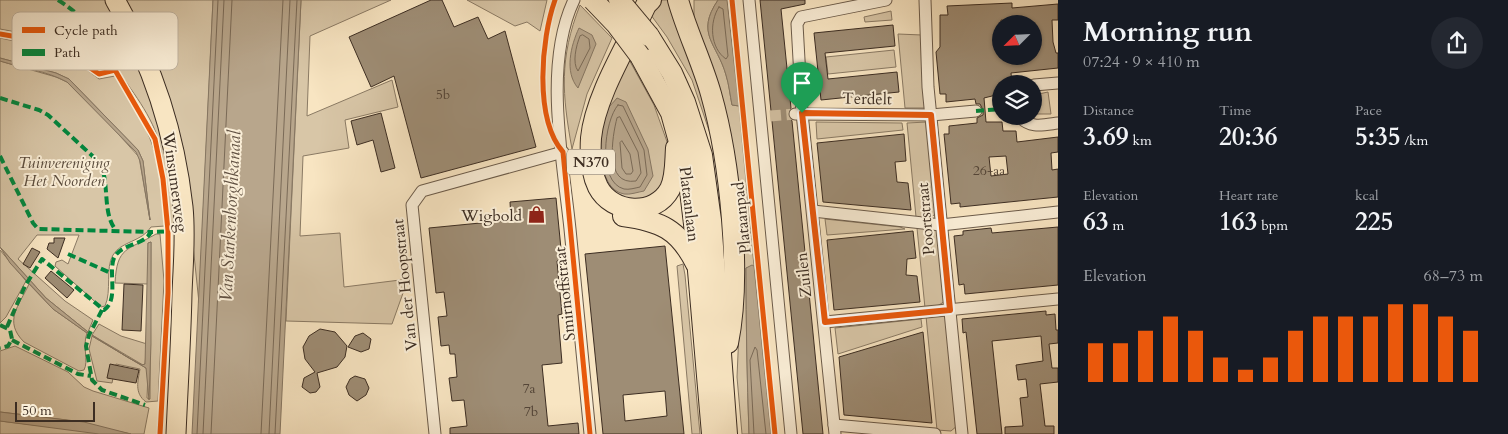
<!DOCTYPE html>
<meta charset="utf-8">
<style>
body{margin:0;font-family:Cardo,serif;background:#242831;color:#f1f3f6;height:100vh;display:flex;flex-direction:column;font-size:19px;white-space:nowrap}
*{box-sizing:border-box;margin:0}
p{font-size:16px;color:#9ea1a6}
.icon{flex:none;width:28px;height:28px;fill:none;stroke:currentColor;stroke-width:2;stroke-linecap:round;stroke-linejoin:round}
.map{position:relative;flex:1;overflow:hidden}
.sheet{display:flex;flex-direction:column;background:#171b24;width:450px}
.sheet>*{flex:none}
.needle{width:32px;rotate:246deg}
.controls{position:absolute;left:992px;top:15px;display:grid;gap:10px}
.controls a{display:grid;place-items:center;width:50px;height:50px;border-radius:50%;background:#171b24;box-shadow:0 1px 4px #0004;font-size:25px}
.scale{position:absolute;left:15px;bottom:12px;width:80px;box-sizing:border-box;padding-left:5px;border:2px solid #3c2d22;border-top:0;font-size:14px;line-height:18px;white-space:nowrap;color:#3c2d22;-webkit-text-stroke:4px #faeed7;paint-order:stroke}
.pin{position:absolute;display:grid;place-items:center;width:42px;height:42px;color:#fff;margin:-51px -21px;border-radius:50% 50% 50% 0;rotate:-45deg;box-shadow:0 0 5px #0007}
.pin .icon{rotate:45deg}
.round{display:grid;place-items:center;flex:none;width:52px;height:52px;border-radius:26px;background:#242831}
.overview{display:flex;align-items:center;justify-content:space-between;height:85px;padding:0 25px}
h1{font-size:28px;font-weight:800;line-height:38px}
.figures{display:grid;grid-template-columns:repeat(3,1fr);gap:8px;height:85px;padding:5px 25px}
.figures div{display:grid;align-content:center}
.figures b{font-size:25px;font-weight:800}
.figures small{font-size:14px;font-weight:400}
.figures p{font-size:14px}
.chart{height:140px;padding:10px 25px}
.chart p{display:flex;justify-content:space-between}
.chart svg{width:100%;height:90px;margin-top:5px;stroke:#ea580c;stroke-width:6}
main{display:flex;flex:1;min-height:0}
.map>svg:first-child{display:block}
.green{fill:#d8c6a7;stroke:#8a7a64}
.water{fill:#b8a68c;stroke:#867662}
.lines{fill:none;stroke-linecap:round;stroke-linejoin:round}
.shore{stroke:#7a6a57;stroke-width:1}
.building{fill:#9e8d75;stroke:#3c2d22;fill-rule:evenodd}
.minor-tunnel{stroke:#d2c0a2;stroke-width:11;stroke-dasharray:11 5.5;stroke-linecap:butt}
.minor-casing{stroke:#6b5b4a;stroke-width:13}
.primary-casing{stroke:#3c2d22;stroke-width:21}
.trunk-casing{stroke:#3c2d22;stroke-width:22}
.minor{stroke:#faeed7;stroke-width:11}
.primary{stroke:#f8e5c2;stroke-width:19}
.trunk{stroke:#f8e5c2;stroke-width:20}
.trunk-bridge-casing{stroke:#3c2d22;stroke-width:22;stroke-linecap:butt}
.trunk-bridge{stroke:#f8e5c2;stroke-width:20}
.quiet{stroke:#00873e;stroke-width:4;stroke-dasharray:8 4;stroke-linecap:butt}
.cycleway-casing{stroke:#faeed7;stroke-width:8}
.cycleway{stroke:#e8590c;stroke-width:5}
.route-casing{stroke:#fff;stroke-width:10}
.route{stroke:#ea580c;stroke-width:6}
.labels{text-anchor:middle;stroke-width:4;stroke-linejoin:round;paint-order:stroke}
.number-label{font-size:14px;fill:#544537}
.shield{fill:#faeed7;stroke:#756758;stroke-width:1}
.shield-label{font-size:15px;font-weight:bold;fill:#3c2d22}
.street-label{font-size:16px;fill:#3c2d22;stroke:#faeed7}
.park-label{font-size:16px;font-style:italic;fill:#5b4c3d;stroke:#faeed7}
.poi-label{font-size:16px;fill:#3c2d22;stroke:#faeed7;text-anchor:end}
.water-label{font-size:18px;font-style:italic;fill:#615142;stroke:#faeed7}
.key{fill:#faeed7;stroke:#c1b4a1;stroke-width:1}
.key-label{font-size:14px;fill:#3c2d22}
</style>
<main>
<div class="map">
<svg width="1058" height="434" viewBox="0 0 1058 434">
<rect width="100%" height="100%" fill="#f8e5c2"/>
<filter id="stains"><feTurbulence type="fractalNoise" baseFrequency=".004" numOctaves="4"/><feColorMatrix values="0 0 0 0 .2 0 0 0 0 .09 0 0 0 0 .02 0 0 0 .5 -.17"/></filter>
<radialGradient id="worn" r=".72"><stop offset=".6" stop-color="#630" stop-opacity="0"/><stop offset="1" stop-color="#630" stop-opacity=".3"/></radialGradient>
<!-- green -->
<g class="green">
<path d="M0 0H108L131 42 168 150 175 221 170 227C163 201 166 173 160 146 153 116 131 90 114 65L101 69 68 48 27 34 0 29Z"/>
<polygon points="120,0 213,0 199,303 183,148 160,76"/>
<polygon points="301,0 391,0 310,36 307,116 392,80 398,107 345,120 349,148 303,156 300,236 340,233 344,287 408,279 392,324 286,321"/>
<polygon points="467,0 547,0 540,31 527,22 515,26"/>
<polygon points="663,0 670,0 694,62 720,163 692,80 667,37 648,11 653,4"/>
<path d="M718 0C695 34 717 43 726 75 729 84 730 95 732 105L739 106 754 266 746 268C746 324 747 378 749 434H742L737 377 740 308 694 22V0Z"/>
<path d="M580 5 612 38 587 94 572 149C562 94 559 59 580 5Z"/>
<polygon points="891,11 892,20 865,22 864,17"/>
<polygon points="898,34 922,35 926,108 905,108"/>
<path d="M0 38 52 49 74 60 99 79 115 76C121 83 125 92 129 99 159 145 161 173 165 226L151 227C142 242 121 241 113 255 105 268 112 291 105 306L101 307 55 266 56 262 62 260 68 264 79 235H37L18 259 65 301 93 320 88 332 46 298 0 247V61L56 77 67 82 110 125 139 157 150 220 143 161 138 150 69 79 56 73 0 58Z"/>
<polygon points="894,50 896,67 828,74 826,57"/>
<polygon points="627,56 654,105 671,153 663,190 641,204 613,198 596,168 596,131"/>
<polygon points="1048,92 1051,114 1035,114 1034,95"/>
<polygon points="816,122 902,123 903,130 817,139"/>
<polygon points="927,122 936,214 927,219 916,217 907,123"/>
<polygon points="825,219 900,227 905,229 827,235"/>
<polygon points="917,228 938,229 945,301 936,307 925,308"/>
<path d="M156 234H160L164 281 158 401 146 402C134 393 138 381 140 369L116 364 112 383 97 381 89 349 92 336 146 368 148 373 147 398 150 399 151 242 148 243V284L115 283C117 246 127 251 156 234Z"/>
<polygon points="0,250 26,281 6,317 0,323"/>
<polygon points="683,264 685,275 700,434 692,434 677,266"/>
<path d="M29 284 53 309 87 333C82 346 89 361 84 370L79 371 24 342C3 321 19 306 29 284Z"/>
<polygon points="941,314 947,319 958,425 951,431 937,430 926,316"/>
<polygon points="921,319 922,327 838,354 835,328"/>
<polygon points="99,324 121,336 147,344 145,364 143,365 92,335"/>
<polygon points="15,346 68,372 84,387 93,391 149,408 144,434 131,434 66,420 0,412 0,351"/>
<polygon points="0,421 86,431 99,434 0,434"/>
</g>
<!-- water -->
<g class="water">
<polygon points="213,0 301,0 280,434 192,434"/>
<path d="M718 0H727L739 106 732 105C730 95 729 85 726 75 717 43 695 34 718 0Z"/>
<path d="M579 28 592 35 596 44 578 88C564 72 571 45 579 28Z"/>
<path d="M0 58 56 73 69 79 138 150 143 161 150 220 140 161 136 152 67 82C47 71 22 68 0 61Z"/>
<path d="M617 98 626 102 648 149 653 176 644 191C638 192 630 195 624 194 595 189 598 130 607 110 609 106 614 102 617 98Z"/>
<polygon points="151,242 151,344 149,400 146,368 92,336 92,335 127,357 142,365 145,364 148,243"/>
<polygon points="0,247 46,298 88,332 87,333 53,309 10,263"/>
<path d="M752 265 754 266 771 434H749C747 378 746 324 746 268Z"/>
<polygon points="0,412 84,422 131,434 99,434 0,421"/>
</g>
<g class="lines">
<!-- shore -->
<g class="shore">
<path d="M719 7 723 9 728 56 726 59C710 48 709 22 719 7Z"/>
<path d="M583 35 589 39 590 48 578 71C572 63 576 46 580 36Z"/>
<path d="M618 105 623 106 644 150 647 175 640 187C635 188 629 190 624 189 597 182 604 121 618 105Z"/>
<path d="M620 117 638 152 641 173 636 181C604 186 612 137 617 118Z"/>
<polygon points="622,141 630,154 633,171 631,174 626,174 622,168 620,143"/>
<polyline points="197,434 218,0"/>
<polyline points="203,434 224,0"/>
<polyline points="211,434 232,0"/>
<polyline points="261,434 283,0"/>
<polyline points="269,434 290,0"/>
<polyline points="275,434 297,0"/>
<polyline points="754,434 750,360 755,347 757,350 766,434"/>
</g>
</g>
<!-- building -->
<g class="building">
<polygon points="431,0 442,0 454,27 478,17 488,39 505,31 536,147 421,178 394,76 371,87 349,37"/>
<polygon points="760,0 805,0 805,4 781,9 791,108 788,114 792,121 823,434 803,434"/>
<path d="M1012 3V8L1058 4V20H1052L1053 42 1056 53H1058V68L1011 73 1012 84H998L1000 94 984 98 986 122H1002L1003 131H1016L1017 142 1058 137V152L1051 153 1052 170 1058 169V197L960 207V203L951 204 944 134H949V126L977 123V118L983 115V110L980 104H976L975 99 946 102V94H940L936 52 940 47V15H948L947 6ZM1001 20 1035 24 1036 56 1001 58ZM1006 156 1008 174 991 176 989 157Z"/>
<polygon points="893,25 895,46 825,53 828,79 897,72 899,92 821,100 814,33"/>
<polygon points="381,113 395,168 381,172 373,140 357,145 351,121"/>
<polygon points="904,134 906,161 895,162 897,182 908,183 911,210 823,202 817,143"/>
<polygon points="556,198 562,259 557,261 562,314 558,315 562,363 542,365 548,426 578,423 579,434 450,434 450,428 467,426 464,400 452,401 449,378 457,377 455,354 450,354 449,345 441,346 438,317 447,316 444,292 436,293 429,228 511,220 510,202"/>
<polygon points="1058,227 1058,285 965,294 964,284 959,285 954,236 963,235 963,231 991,228 992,233"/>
<polygon points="913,231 916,258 907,259 906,275 917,276 920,302 834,310 827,240"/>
<polygon points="54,238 65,238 58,258 47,249 49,243 54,243"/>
<path d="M665 246 684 434H603L585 254ZM665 391 667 416 625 421 623 395Z"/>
<polygon points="32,248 40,252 30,268 23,264"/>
<polygon points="51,271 74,290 67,298 45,278"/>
<polygon points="124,284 143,285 141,331 122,330"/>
<polygon points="1046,311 1046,315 1055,314 1056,330 1058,330 1058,343 1049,344 1052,368 1058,368 1058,382 1040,384 1045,426 1054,426 1054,434 1005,434 1005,427 1023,426 1020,398 1028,397 1026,379 1018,380 1016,365 1043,361 1041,336 992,341 1002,434 977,434 966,332 963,333 962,319"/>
<polygon points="320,329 335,332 347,346 345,357 337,367 317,373 320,387 316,392 310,393 302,387 304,378 315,372 305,359 303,347 309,336"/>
<polygon points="923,332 932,423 844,415 839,357"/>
<polygon points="363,333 371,339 369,349 361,352 348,347 355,336"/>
<polygon points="110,364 139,370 136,383 107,378"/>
<polygon points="355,376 365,379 369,388 366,395 357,401 349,395 346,387 350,379"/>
</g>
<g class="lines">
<!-- minor-tunnel -->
<polyline class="minor-tunnel" points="770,116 795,114"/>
<defs>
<g id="minor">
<path d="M574 0C543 65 563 160 570 229 577 298 584 366 590 434"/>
<polyline points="749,0 791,434"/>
<polyline points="925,0 928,87 962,434"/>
<polyline points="1034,85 1058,83"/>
<polyline points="795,114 931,115 976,111"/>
<path d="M1019 116C1030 129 1043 125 1058 123"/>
<polyline points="813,211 941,225 1058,212"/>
<polyline points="825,322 1058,299"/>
<polyline points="834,425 935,434"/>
<polyline points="435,434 412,205 422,191 563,152"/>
<polyline points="835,434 802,113 797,24 801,17 886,0"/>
</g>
<path id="primary" d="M115 0C152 63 175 134 183 207 186 236 183 265 182 294 181 341 178 387 176 434"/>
<g id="trunk">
<path d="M651 0 646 5C628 44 595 96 591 138 590 154 591 173 598 187 612 214 655 217 670 189 676 177 675 161 676 148"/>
<path d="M678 0C687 32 702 62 711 94 730 161 742 274 728 343"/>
<polyline points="649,36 672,73 685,102 702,155 711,220 727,434"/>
<polyline points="640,56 671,113 688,174 694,224 712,434"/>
<path d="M623 216C660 221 679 229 696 264"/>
</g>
</defs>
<!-- minor casing -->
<use href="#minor" class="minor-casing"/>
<!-- primary casing -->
<use href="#primary" class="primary-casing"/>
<!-- trunk casing -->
<use href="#trunk" class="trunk-casing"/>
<!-- minor -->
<use href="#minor" class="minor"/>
<!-- primary -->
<use href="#primary" class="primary"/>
<!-- trunk -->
<use href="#trunk" class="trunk"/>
<defs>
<g id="trunk-bridge">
<polyline points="593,0 616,24 640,56"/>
<polyline points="619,0 649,36"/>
</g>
</defs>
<!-- trunk-bridge casing -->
<use href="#trunk-bridge" class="trunk-bridge-casing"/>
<!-- trunk-bridge -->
<use href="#trunk-bridge" class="trunk-bridge"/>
<!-- quiet -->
<g class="quiet">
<path d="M58 0C92 21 95 39 115 70"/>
<path d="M0 98 39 110 48 115 100 163C110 184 102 211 115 229"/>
<polyline points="976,111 1001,109"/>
<polyline points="0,156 33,223 38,229 151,232"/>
<polyline points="68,254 113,274"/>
<polyline points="102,310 89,335 86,346 92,380 102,390 145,405"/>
<polyline points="0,325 10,330 12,339 8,346 0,348"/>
<path d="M7 327 25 286 42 259 104 310C119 300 108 273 114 258 121 243 144 246 151 232L184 231"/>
<polyline points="12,340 78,374 91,376"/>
</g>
<defs>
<g id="cycleway">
<path d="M555 0C541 39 534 119 563 152L590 434"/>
<polyline points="732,0 775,434"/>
<polyline points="0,34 35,40 63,49 99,74 115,70 155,139 163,179 168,231 168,293 160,434"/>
</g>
</defs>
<!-- cycleway casing -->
<use href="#cycleway" class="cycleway-casing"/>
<!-- cycleway -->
<use href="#cycleway" class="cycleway"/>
</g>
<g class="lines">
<defs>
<polygon id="route" points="802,113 931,115 950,310 825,322"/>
</defs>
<!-- route casing -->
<use href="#route" class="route-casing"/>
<!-- route -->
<use href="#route" class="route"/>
</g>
<!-- icons -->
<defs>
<symbol id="shop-bare" viewBox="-9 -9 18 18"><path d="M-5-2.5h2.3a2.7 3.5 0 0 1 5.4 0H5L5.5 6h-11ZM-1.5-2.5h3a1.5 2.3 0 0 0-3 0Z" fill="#8f2418" stroke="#faeed7" stroke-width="2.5" paint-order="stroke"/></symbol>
</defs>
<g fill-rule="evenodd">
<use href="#shop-bare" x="524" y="202" width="25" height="25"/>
</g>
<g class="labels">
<!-- number labels -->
<g class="number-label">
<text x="443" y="99">5b</text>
<text x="989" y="175">26-aa</text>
<text x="529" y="393">7a</text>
<text x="531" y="416">7b</text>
</g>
<!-- shield labels -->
<rect class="shield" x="567" y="149.5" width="48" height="25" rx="4"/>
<g class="shield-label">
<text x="591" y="167">N370</text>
</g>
<!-- street labels -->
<g class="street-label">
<text transform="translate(867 98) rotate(1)" y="6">Terdelt</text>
<text transform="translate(176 182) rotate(82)" y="6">Winsumerweg</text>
<text transform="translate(690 204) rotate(83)" y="6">Plataanlaan</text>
<text transform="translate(741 218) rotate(-96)" y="6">Plataanpad</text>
<text transform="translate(925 219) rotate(-95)" y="6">Poortstraat</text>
<text transform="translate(803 275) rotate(-96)" y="6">Zuilen</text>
<text transform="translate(404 285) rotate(-96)" y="6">Van der Hoopstraat</text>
<text transform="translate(564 294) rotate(-96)" y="6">Smirnoffstraat</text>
</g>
<!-- park labels -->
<g class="park-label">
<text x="64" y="168">Tuinvereniging<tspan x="64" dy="18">Het Noorden</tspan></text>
</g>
<!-- poi labels -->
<g class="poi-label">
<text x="522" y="221">Wigbold</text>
</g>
<!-- water labels -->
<g class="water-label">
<text transform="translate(230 216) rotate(-87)" y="6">Van Starkenborghkanaal</text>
</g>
</g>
<!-- legend -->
<rect x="12" y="12" width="166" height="58" rx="8" class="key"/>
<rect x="22" y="27" width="23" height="6" fill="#e8590c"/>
<rect x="22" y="49" width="23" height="7" fill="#00873e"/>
<g class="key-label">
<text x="54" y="35">Cycle path</text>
<text x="54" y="57">Path</text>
</g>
<rect width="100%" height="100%" filter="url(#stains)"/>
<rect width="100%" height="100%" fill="url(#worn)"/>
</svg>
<div class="controls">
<a><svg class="needle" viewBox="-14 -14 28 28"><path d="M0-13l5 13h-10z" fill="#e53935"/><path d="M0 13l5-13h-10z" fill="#9ea1a6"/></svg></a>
<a><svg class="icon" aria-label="layers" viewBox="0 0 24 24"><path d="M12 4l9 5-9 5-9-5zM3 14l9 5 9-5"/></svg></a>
</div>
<div class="scale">50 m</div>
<div class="pin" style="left:802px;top:113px;background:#1e9e55"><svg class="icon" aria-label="arrive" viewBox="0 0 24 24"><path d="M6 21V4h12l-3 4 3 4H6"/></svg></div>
</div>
<section class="sheet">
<div class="overview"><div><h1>Morning run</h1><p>07:24 · 9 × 410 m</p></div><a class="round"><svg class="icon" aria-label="share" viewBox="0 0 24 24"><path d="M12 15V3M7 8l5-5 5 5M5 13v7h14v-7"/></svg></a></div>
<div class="figures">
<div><p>Distance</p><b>3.69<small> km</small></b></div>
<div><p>Time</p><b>20:36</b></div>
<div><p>Pace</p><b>5:35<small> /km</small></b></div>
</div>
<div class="figures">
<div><p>Elevation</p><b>63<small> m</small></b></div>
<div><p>Heart rate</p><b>163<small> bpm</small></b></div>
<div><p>kcal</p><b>225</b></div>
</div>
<div class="chart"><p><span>Elevation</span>68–73 m</p>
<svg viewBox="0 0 160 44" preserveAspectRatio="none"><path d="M5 44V25M15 44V25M25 44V19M35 44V12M45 44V19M55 44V32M65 44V38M75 44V32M85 44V19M95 44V12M105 44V12M115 44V12M125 44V6M135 44V6M145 44V12M155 44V19"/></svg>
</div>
</section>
</main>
